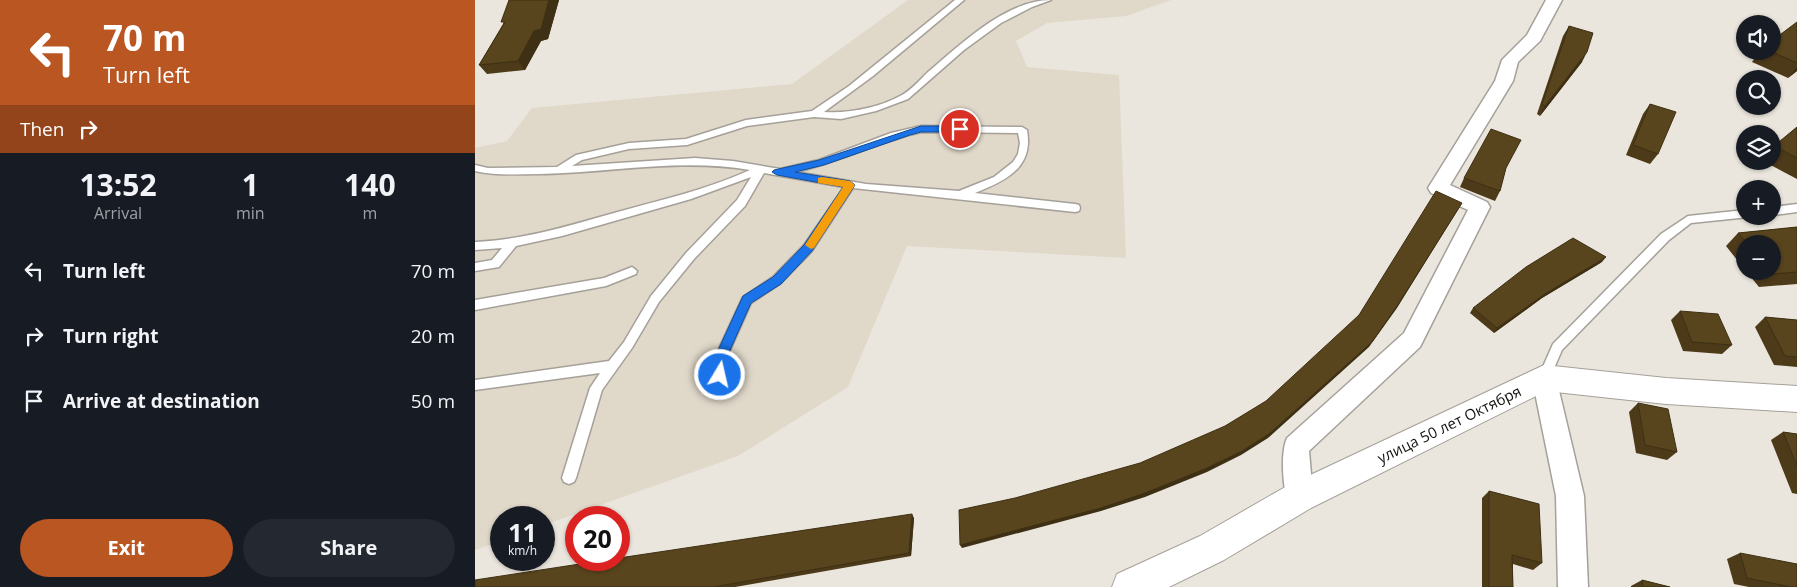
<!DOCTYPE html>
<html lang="en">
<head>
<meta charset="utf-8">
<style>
	body { margin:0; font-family:"Open Sans",sans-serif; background:#242831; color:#f1f3f6; height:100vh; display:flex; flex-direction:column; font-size:19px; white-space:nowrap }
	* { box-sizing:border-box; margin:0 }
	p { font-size:16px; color:#9ea1a6 }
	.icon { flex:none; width:28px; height:28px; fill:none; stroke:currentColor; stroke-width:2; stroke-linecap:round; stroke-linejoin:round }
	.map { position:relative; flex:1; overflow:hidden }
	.drawer { display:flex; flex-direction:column; background:#171b24; width:475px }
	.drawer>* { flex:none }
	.banner { background:#ba5622; color:#fff; overflow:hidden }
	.tools { position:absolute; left:1261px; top:15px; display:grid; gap:10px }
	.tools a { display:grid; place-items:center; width:45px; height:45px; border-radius:50%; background:#171b24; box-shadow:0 1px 4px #0004; font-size:25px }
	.speed { position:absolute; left:15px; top:506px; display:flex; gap:10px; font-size:25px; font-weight:700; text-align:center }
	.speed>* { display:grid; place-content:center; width:65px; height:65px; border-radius:50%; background:#171b24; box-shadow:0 1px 4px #0004; line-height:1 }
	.speed small { font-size:12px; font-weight:400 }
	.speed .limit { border:8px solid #d22; background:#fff; color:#111 }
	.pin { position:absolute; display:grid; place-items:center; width:42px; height:42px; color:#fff; margin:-21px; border:2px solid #fff; border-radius:50%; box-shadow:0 1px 5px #0007 }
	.me { position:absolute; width:55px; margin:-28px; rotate:9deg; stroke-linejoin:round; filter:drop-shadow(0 0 4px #0008) }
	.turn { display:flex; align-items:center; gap:18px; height:105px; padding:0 20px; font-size:22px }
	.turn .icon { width:65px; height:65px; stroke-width:2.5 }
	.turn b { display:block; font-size:35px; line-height:42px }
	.then { display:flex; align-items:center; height:48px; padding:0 20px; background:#0003; gap:10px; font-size:19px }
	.eta { display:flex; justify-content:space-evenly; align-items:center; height:85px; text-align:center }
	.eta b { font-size:30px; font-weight:700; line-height:35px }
	.button { display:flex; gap:10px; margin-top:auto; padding:10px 20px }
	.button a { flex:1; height:58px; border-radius:30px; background:#ba5622; color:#fff; font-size:20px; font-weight:700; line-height:58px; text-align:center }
	.button a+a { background:#242831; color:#f1f3f6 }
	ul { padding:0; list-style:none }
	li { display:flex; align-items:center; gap:15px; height:65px; padding:0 20px }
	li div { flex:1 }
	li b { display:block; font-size:19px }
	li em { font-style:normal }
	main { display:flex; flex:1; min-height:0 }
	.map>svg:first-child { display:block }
</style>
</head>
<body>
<main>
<section class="drawer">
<div class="banner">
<div class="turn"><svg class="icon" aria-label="left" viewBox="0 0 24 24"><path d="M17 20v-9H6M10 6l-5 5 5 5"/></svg><div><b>70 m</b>Turn left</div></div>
<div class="then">Then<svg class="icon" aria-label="right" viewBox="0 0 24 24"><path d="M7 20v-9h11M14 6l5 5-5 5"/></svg></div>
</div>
<div class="eta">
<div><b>13:52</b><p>Arrival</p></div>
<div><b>1</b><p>min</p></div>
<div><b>140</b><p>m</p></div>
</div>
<ul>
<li><svg class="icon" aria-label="left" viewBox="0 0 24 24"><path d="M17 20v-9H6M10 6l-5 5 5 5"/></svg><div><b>Turn left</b></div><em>70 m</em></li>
<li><svg class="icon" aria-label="right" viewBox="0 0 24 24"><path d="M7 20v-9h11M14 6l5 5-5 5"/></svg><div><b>Turn right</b></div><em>20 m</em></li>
<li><svg class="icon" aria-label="arrive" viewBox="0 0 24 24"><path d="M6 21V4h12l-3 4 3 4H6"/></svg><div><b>Arrive at destination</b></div><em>50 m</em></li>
</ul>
<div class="button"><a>Exit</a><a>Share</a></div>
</section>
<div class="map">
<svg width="1322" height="587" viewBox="0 0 1322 587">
	<rect width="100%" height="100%" fill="#eae6dd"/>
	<polygon fill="#e0d8c9" points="433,0 696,0 651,16 572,23 541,41 552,67 644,75 651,258 432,246 373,387 263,456 69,525 69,518 26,518 26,541 0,550 0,148 32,141 57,108 317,84"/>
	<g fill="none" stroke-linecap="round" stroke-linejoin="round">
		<defs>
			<g id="lane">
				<path d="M 480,0 L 489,0 L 398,76 L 349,112 C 373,114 406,107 427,95 C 436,90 445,80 453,72 C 485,45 531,0 576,0 L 557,7 L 526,23 L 489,50 L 433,99 L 401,111 L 366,119 L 339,117 L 272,126 L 212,145 L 154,149 L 107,160 L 97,166 L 220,158 L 258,161 L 305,169 L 344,160 L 416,133 L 446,126 L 547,127 L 552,130 C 559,168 530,181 500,193 L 600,204 L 604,205 L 605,208 L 604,211 L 600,212 L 378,188 L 337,251 L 306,283 L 276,303 L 252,357 L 251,393 L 249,397 L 245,398 L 241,397 L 239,393 L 240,357 L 268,297 L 298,277 L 329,245 L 369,187 L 289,173 L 270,206 L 219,259 L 184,302 L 157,348 L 127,390 L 101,478 L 99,482 L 94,484 L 89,482 L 87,478 L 115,388 L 125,373 L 0,390 L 0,380 L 134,361 L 149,342 L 176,296 L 211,253 L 262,200 L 276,177 L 216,199 L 87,236 L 41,246 L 24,267 L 0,271 L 0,263 L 17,260 L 27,248 L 0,250 L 0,242 C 48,240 93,226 139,213 C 185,200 231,190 275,170 C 205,158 135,173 65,174 C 43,174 21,176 0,171 L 0,165 L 13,168 L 82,167 L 101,155 L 154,143 L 211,139 L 271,120 L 337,111 L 374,86 ZM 446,132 L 543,133 L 545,143 L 543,154 L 538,162 L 519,177 L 484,191 L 391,184 L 321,172 C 364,162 403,142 446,132 Z"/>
				<polygon points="1322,204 1322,212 1298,215 1298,207"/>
				<polygon points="1270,210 1270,216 1274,217 1216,223 1194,240 1087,350 1073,382 1069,383 1065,382 1063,378 1078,344 1186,234 1213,216"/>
				<polygon points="157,267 162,271 161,274 131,286 0,310 0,300 129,278"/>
			</g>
			<g id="street">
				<path d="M 1071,0 L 1087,0 L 1065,41 L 1043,62 L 1038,81 L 975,185 L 1012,202 L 1015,207 L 945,347 L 834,451 L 838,497 L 834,506 L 824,510 L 814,506 C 808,491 805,453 812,438 L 929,333 L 993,210 L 956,193 L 953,188 L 1020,81 L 1027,60 L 1052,35 Z"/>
				<polygon points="1069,367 1078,371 1081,378 1109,496 1113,587 1083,587 1081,496 1057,378 1060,371"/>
			</g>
			<polygon id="secondary" points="1069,365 1191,378 1322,386 1322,412 1191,404 1071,391 836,508 749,560 694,587 637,587 642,574 725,536 812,486"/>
		</defs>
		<use href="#lane" stroke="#a5a099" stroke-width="3"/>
		<use href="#street" stroke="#a5a099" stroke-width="3"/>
		<use href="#secondary" stroke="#a5a099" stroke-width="2"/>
		<use href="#lane" fill="#fff" fill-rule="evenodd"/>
		<use href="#street" fill="#fff" fill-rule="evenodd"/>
		<use href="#secondary" fill="#fff" fill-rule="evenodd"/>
	</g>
	<g fill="#4c3a19">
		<polygon points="34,0 84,0 73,39 66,41 50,70 12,74 4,65 28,24"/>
		<polygon points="1322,22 1322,71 1313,78 1277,62 1285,51 1298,51"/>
		<polygon points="1094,26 1107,62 1065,116 1062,114 1088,36"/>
		<polygon points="1175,104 1183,154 1175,164 1151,155 1168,114"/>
		<polygon points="1322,127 1322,179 1288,161 1298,161 1298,148"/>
		<polygon points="1031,168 1025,191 1020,201 985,187 989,178"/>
		<polygon points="1322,227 1322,284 1284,287 1271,271 1298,271 1298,244 1270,244 1270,270 1251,246 1263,233"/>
		<polygon points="1127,262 1067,298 1019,333 995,313 998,308"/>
		<polygon points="1205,311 1257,345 1247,354 1208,351 1196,320"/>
		<polygon points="1290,317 1322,320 1322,367 1299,365 1280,327"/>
		<polygon points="1163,403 1202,452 1192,460 1161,453 1154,412"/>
		<polygon points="1308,432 1322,434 1322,494 1317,493 1296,440"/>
		<polygon points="1014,491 1067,563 1058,570 1038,564 1038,587 1007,587 1007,498"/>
		<polygon points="439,518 436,556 260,587 0,587"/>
		<polygon points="1265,553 1322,587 1274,587 1259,584 1252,559"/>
		<polygon points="1167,580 1195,587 1156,587 1156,586"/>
	</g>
	<g fill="#3e3014">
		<polygon points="74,0 84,0 73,39 66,41 50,70 43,61 59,31"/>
		<polygon points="1112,52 1107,62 1065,116 1070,106"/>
		<polygon points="1322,67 1322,71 1313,78"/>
		<polygon points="987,203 922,308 894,347 793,438 766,455 732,472 670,497 626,511 487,548 485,545 767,451"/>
		<polygon points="1131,257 1127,262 1067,298 1019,333 1022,328 1070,294"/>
		<polygon points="437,514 439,518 436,556 434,553"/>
	</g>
	<g fill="#58441d" stroke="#3e3014">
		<polygon points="34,0 74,0 66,29 59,31 43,61 4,65 30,22 26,22"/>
		<polygon points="1322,22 1322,63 1295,51 1298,51 1298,40"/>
		<polygon points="1094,26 1118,33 1112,52 1070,106 1067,104"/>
		<polygon points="1175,104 1201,112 1183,154 1158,145"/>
		<polygon points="1322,127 1322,158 1299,146"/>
		<polygon points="1016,129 1046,140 1031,168 1025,191 989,178"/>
		<polygon points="961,191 987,203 924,303 897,342 794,434 767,451 732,468 670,493 626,508 485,545 484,510 540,498 665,463 750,426 791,401 884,315"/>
		<polygon points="1322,227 1322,272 1298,274 1296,271 1298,271 1298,244 1273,244 1263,233"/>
		<polygon points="1098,238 1131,257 1070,294 1022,328 998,308 1051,267"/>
		<polygon points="1205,311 1243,314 1257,345 1217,342"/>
		<polygon points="1290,317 1322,320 1322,357 1310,356"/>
		<polygon points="1163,403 1193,409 1202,452 1170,445"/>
		<polygon points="1308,432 1322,434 1322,466"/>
		<polygon points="1014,491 1064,504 1067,563 1037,555 1038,587 1014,587"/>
		<polygon points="437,514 434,553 238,587 0,587 0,580 131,560 144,560 144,558"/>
		<polygon points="1265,553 1322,564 1322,587 1316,587 1272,578"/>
		<polygon points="1167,580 1195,587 1168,587"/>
	</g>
	<polygon fill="#1a73e8" stroke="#114b97" points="446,126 485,126 490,129 485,132 446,132 435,135 349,165 320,172 375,181 380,185 337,251 306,284 276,303 252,357 250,379 241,379 240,357 268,296 298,277 329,245 368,187 302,175 297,172 299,170 344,160"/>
	<polygon fill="#f59e0b" points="347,177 375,181 380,185 339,248 336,249 330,245 368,187 343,183 343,178"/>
	<g text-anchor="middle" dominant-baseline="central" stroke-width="5" stroke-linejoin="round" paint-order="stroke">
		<g font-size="15" fill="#141310" stroke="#fff">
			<text transform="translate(974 424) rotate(-26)">улица 50 лет Октября</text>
		</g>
	</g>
</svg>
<div class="tools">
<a><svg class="icon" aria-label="sound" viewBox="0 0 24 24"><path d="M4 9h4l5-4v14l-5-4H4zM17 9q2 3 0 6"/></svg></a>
<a><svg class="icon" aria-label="search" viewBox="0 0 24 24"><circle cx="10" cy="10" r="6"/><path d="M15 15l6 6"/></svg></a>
<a><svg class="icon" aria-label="layers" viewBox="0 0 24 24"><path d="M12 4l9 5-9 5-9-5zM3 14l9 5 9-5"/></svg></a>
<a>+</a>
<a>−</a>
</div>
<div class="speed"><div>11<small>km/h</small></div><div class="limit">20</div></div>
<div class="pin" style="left:485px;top:129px;background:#d93025"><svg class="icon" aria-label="arrive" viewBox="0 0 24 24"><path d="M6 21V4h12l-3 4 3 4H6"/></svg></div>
<svg class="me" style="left:245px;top:375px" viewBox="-20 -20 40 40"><circle r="17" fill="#1a73e8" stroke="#fff" stroke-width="3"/><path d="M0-11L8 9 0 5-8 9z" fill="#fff"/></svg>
</div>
</main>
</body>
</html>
